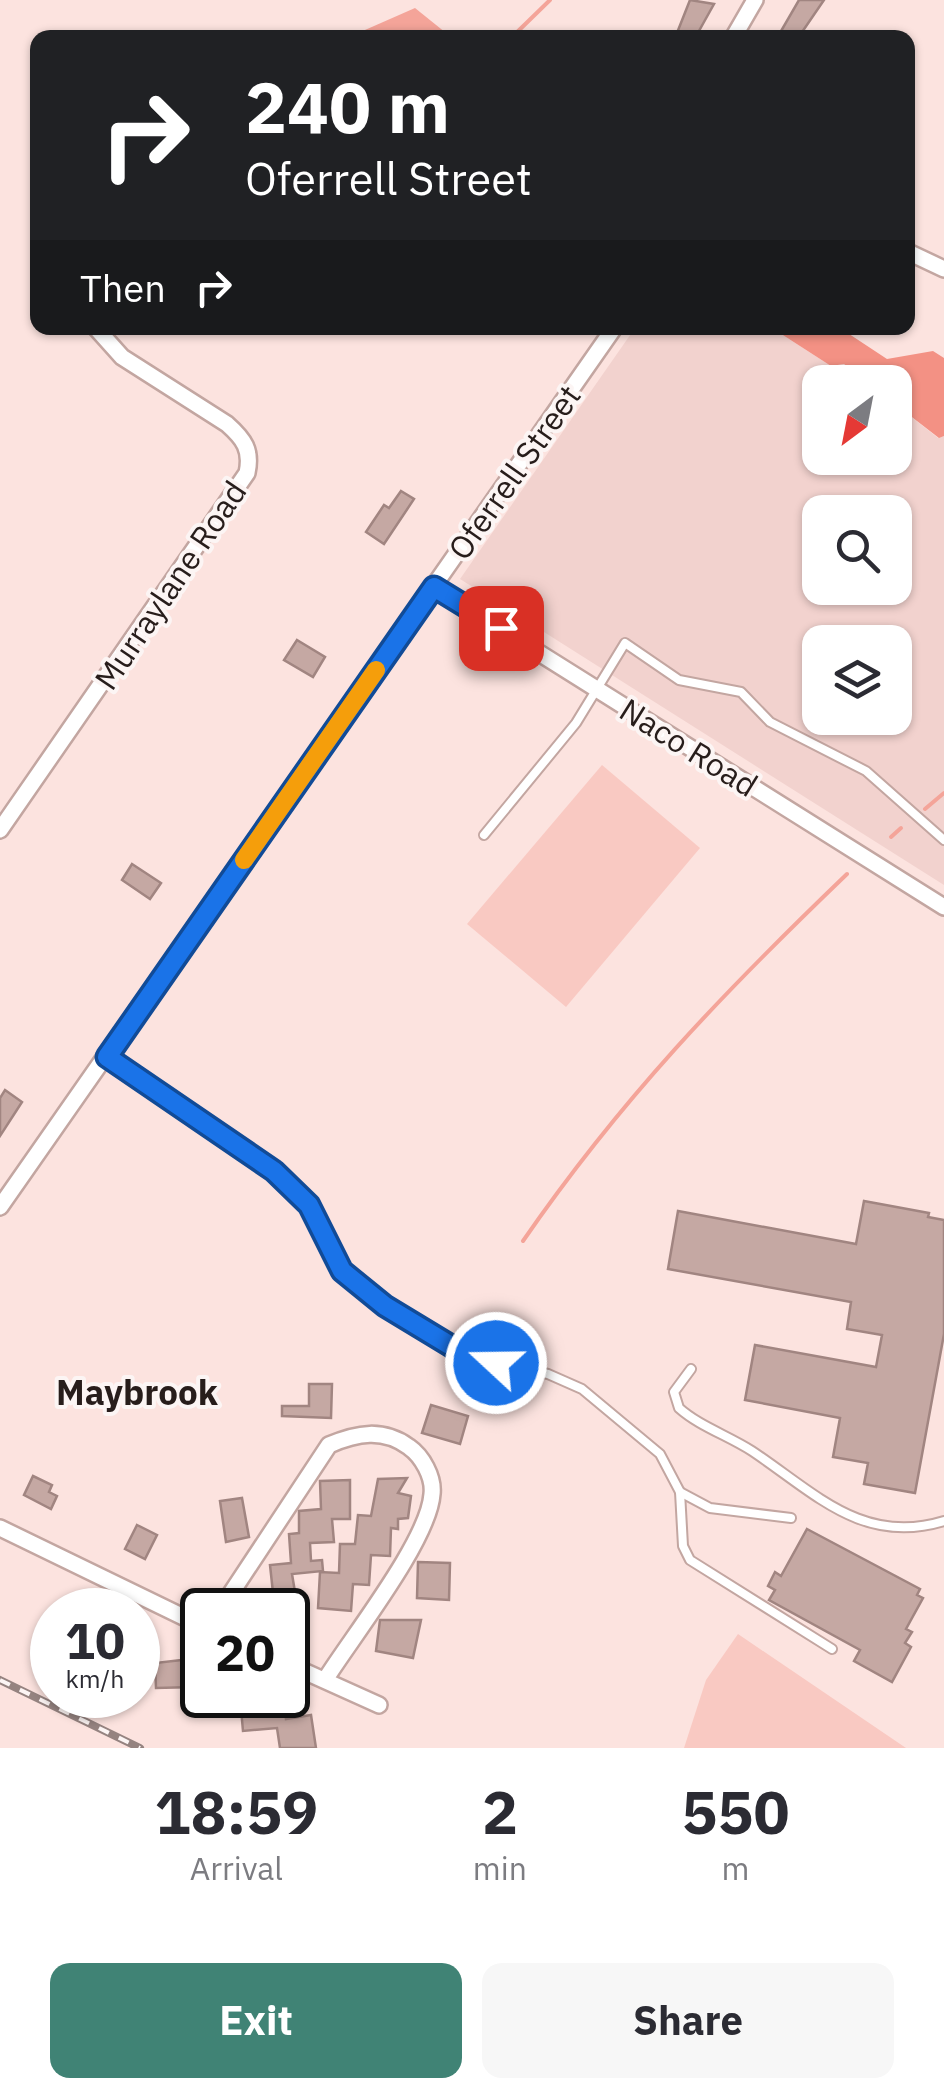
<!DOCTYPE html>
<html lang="en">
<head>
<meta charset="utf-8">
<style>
	body { margin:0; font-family:"IBM Plex Sans",sans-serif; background:#f7f7f7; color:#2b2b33; height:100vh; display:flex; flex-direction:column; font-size:38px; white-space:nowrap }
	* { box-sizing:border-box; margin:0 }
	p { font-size:32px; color:#7c7c81 }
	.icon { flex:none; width:55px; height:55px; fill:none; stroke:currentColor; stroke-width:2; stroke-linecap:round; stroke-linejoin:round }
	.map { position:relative; height:1748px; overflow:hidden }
	.details { display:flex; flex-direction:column; background:#fff; flex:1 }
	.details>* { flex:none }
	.guide { position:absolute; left:30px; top:30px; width:885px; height:305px; border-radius:20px; box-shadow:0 2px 8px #0004; background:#202124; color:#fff; overflow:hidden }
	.needle { width:65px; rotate:212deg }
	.buttons { position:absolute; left:802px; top:365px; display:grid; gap:20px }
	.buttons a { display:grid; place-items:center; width:110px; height:110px; border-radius:20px; background:#fff; box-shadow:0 2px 8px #0004; font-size:50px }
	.speed { position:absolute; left:30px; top:1588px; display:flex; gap:20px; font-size:50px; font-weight:700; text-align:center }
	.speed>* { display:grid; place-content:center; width:130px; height:130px; border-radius:50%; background:#fff; box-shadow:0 2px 8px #0004; line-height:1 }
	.speed small { font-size:25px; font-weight:400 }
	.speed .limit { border:5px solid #111; border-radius:15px; background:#fff; color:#111 }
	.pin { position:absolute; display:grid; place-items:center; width:85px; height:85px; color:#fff; margin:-42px; border-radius:20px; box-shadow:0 5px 15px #0006 }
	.me { position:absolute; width:110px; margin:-55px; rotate:291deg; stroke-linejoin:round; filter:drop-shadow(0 0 8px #0008) }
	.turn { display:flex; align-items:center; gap:35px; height:210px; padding:0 50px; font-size:45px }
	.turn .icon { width:130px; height:130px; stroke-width:2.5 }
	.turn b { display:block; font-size:70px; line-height:85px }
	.then { display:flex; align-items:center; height:95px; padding:0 50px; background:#0003; gap:20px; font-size:38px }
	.eta { display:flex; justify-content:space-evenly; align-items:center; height:170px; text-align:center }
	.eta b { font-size:60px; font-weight:700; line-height:70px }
	.action { display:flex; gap:20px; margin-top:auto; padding:20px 50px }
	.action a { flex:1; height:115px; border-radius:20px; background:#408375; color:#fff; font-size:40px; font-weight:700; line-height:115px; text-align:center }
	.action a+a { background:#f7f7f7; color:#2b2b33 }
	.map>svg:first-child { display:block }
</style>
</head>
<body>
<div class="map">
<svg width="944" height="1748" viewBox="0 0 944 1748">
	<rect width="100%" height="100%" fill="#fce3df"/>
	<path fill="#f2d2ce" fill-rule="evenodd" d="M 635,328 L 772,328 L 831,366 L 844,364 L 868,382 L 820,382 L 820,458 L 895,458 L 895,404 L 938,438 L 944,436 L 944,885 L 460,579 ZM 820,512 L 895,512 L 895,588 L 820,588 ZM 820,642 L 895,642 L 895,718 L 820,718 Z"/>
	<g fill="#f9c9c2">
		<polygon points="602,765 700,848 566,1007 467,924"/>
		<polygon points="738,1634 906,1748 684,1748 706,1680"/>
	</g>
	<polygon fill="#f39184" points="772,328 840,328 887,359 933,351 944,358 944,436 939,438 895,404 895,382 868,382 844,364 831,366"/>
	<polygon fill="#f4a499" points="415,8 451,37 349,37"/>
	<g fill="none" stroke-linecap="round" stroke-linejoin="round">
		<g stroke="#f4a499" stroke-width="4">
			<polyline points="511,38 550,0"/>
			<polyline points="925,809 944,793"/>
			<polyline points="891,837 901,828"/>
			<path d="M 523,1241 C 621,1099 723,993 847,874"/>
		</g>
	</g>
	<g fill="#c5a8a3" stroke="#a18581" stroke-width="2.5">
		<polygon points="690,0 714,4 695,38 675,38"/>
		<polygon points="799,0 824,0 798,38 777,38"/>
		<polygon points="401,491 414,499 384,544 366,532 384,505 389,508"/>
		<polygon points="297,640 325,657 313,677 284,660"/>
		<polygon points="132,864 161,883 150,899 122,880"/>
		<polygon points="5,1090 22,1102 0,1136 0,1098"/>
		<polygon points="864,1201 929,1213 928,1217 944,1220 944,1334 915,1493 864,1484 868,1463 833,1457 840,1418 745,1400 755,1345 876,1367 882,1335 847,1329 851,1302 668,1269 678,1211 856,1244"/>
		<polygon points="309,1384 332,1384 331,1418 282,1416 282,1406 309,1406"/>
		<polygon points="431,1405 468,1416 460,1444 422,1433"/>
		<polygon points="33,1476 52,1485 49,1492 57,1496 51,1509 24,1495"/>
		<polygon points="407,1478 398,1493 411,1496 408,1518 398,1519 398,1529 391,1528 390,1556 371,1555 369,1585 353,1584 351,1611 318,1608 320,1572 339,1573 340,1544 355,1544 358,1515 371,1516 378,1479"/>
		<polygon points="350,1480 350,1519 332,1519 334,1542 310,1543 311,1561 322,1560 323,1571 292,1574 296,1598 274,1602 270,1565 291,1563 289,1534 299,1533 299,1511 321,1509 320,1481"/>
		<polygon points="242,1498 249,1537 226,1542 220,1501"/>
		<polygon points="137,1525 157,1535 145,1559 125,1549"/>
		<polygon points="807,1529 920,1589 917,1595 923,1598 906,1629 912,1632 905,1643 911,1647 892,1682 854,1661 860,1650 769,1600 775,1590 768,1586 775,1572 781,1576"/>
		<polygon points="418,1562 450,1563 449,1600 417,1598"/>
		<polygon points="380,1620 421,1620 413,1658 376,1651"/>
		<polygon points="191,1659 195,1687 156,1688 155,1663"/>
		<polygon points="256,1695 257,1706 284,1702 286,1719 311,1715 316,1748 280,1748 277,1728 243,1731 240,1697"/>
	</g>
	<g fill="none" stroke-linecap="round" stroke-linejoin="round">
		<defs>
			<g id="service">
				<polyline points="484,835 576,723 625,643 679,680 741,692 770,722 866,771 944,840"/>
				<polyline points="107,1057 274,1171 309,1205 342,1271 385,1306 475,1359 548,1374 582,1389 660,1454 680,1492 683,1546 690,1560 832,1649"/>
				<path d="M 691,1369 L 674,1392 L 679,1408 C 699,1426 729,1436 752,1451 C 815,1493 863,1546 944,1521"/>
				<polyline points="680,1492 710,1508 791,1518"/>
			</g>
			<g id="minor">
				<polyline points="733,38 755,0"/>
				<polyline points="908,252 944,269"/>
				<polyline points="434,587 944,907"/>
				<path d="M 0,830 L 247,473 C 252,450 244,439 227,424 L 122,357 L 96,328"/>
				<polyline points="0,1207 614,328"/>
				<polyline points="0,1528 202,1626"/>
				<path d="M 220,1610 L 329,1445 C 357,1433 383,1428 409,1447 C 422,1456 434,1477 432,1494 C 429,1540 352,1637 325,1680"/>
				<polyline points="288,1664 379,1705"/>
			</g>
		</defs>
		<use href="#service" stroke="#c3a6a1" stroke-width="12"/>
		<use href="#minor" stroke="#c3a6a1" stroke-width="20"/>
		<use href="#service" stroke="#fff" stroke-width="8"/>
		<use href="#minor" stroke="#fff" stroke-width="15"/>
		<defs>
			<polyline id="rail" points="0,1680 140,1748"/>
		</defs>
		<use href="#rail" stroke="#958380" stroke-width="8"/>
		<use href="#rail" stroke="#fcf5f4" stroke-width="4" stroke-dasharray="11" stroke-linecap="butt"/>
	</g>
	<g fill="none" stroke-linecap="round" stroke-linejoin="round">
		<defs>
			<polyline id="route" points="496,1363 456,1349 385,1306 342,1271 309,1205 274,1171 107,1057 434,587 501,628"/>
		</defs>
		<use href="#route" stroke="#114b97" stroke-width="25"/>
		<use href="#route" stroke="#1a73e8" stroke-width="18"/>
		<polyline stroke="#f59e0b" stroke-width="18" points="244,860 376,670"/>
	</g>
	<g text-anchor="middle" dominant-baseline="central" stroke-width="8" stroke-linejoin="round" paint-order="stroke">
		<g font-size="32" fill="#271d1b" stroke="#fcf5f4">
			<text transform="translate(514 472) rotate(-55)">Oferrell Street</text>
			<text transform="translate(170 585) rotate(-56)">Murraylane Road</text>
			<text transform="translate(689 747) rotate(32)">Naco Road</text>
		</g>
		<g font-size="35" font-weight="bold" fill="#271d1b" stroke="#fcf5f4">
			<text x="137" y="1392">Maybrook</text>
		</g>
	</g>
</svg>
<div class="buttons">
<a><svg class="needle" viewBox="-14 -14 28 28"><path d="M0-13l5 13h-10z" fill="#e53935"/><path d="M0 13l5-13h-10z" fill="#7c7c81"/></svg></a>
<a><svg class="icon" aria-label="search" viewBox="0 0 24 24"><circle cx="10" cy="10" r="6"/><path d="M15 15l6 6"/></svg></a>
<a><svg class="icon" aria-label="layers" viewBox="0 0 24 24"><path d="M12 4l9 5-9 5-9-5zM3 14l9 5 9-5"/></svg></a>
</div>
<div class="speed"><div>10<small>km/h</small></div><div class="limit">20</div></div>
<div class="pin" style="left:501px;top:628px;background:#d93025"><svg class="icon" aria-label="arrive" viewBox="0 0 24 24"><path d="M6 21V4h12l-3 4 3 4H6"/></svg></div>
<svg class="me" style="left:496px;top:1363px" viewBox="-20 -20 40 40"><circle r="17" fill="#1a73e8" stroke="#fff" stroke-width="3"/><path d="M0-11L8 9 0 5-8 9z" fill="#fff"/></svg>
<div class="guide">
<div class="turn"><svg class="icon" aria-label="right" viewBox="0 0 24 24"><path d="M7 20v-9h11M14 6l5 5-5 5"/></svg><div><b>240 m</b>Oferrell Street</div></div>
<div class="then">Then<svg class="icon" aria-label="right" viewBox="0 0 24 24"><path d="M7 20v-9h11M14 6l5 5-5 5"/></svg></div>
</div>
</div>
<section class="details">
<div class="eta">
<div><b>18:59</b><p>Arrival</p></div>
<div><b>2</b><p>min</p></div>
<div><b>550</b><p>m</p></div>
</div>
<div class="action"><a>Exit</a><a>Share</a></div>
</section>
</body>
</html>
